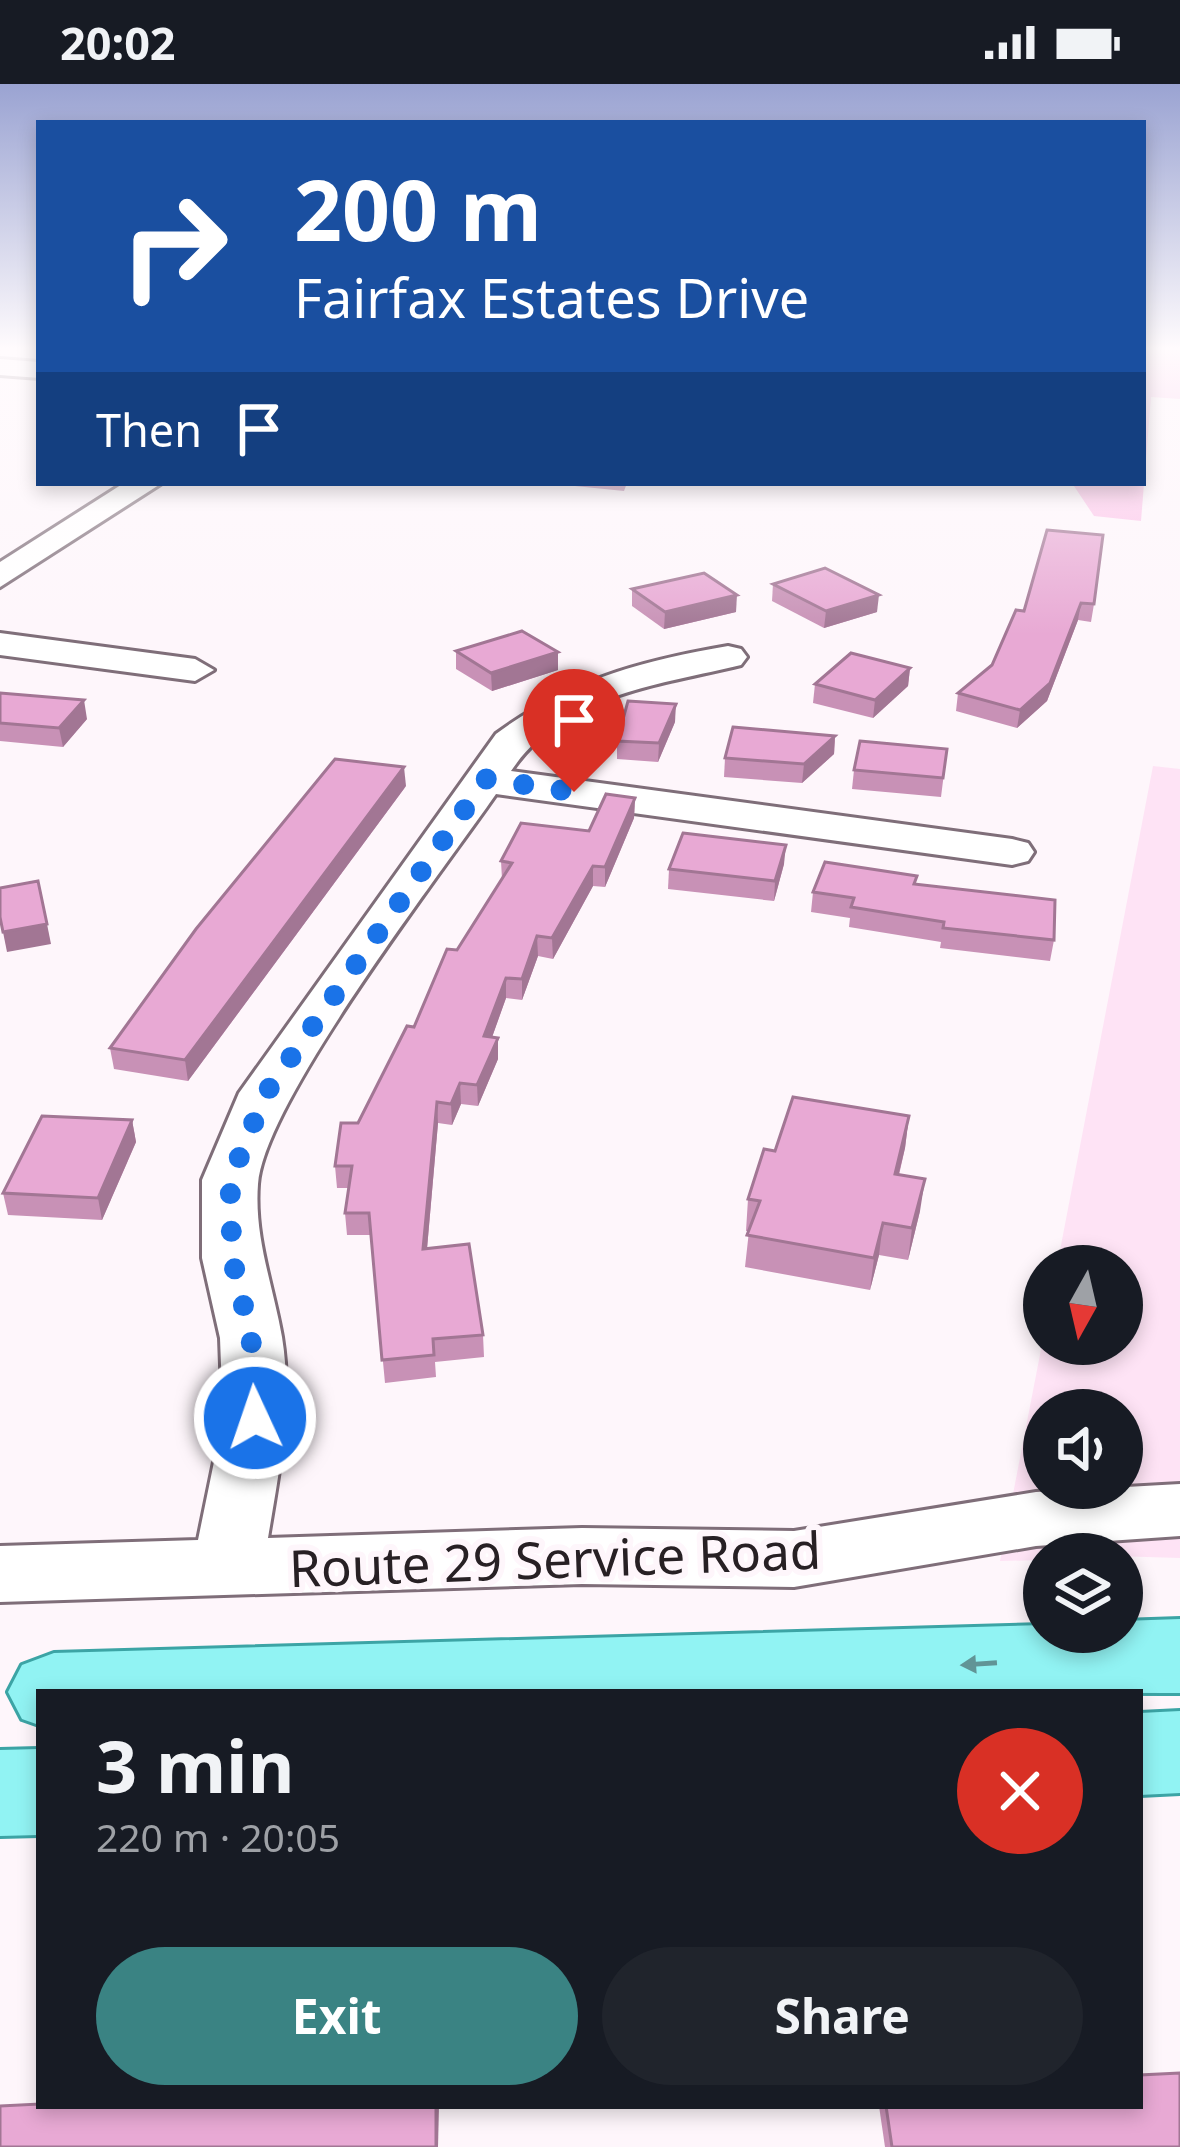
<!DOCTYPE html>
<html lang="en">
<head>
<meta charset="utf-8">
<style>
	body { margin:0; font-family:"Noto Sans",sans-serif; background:#20242c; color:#f1f3f6; height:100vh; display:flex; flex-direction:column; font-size:45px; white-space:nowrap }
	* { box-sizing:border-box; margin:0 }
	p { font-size:39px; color:#9ea1a6 }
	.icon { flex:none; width:66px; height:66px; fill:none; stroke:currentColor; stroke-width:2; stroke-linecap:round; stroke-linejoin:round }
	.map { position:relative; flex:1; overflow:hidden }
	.drawer { position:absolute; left:36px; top:1605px; width:1107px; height:420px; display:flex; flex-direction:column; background:#171b24; border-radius:0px; box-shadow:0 6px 18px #0003 }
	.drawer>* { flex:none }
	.top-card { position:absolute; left:36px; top:36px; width:1110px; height:366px; border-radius:0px; box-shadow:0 6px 18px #0003; background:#1a4fa0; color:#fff; overflow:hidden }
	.needle { width:78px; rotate:188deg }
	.controls { position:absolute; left:1023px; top:1161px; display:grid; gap:24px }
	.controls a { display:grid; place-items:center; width:120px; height:120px; border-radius:50%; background:#171b24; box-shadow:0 6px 18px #0003; font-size:60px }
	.pin { position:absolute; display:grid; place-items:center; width:102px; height:102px; color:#fff; margin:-123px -51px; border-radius:50% 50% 50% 0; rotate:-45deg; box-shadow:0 0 12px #0007 }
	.pin .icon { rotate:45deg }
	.me { position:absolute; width:132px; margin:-66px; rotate:357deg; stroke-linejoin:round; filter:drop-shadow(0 0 9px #0008) }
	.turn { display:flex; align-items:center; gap:42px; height:252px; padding:0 60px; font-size:54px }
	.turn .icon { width:156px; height:156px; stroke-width:2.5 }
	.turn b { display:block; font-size:84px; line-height:102px }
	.then { display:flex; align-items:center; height:114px; padding:0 60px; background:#0003; gap:24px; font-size:45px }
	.round { display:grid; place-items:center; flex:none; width:126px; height:126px; border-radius:63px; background:#20242c }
	.head { display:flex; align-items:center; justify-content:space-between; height:204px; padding:0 60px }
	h1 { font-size:72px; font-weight:700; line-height:90px }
	.cta { display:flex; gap:24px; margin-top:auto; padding:24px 60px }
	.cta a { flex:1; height:138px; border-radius:72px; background:#3a8383; color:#fff; font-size:48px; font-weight:700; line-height:138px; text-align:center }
	.cta a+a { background:#20242c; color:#f1f3f6 }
	.status { display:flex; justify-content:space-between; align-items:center; height:84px; padding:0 60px; background:#171b24; direction:ltr }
	.status svg { height:33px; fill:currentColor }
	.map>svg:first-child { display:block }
</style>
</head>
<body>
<div class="status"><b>20:02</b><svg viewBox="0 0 49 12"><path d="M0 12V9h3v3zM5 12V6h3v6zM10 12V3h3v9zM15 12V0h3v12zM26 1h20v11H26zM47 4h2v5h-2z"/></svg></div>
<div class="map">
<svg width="1180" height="2063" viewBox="0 0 1180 2063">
	<rect width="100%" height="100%" fill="#fef6fb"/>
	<path fill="#fee3f5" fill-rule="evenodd" d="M 1153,682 L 1180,685 L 1180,1474 L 1044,1470 L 1044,1476 L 1000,1477 L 1044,1250 L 1044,1260 L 1122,1260 L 1122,1182 L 1057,1182 ZM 1044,1326 L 1122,1326 L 1122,1404 L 1044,1404 Z"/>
	<polygon fill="#fbc3e8" points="1147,262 1180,262 1180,315 1151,313 1141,437 1094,432 1072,399 1143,399"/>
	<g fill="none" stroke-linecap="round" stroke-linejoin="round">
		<defs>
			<g id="minor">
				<polygon points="0,275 39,278 39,294 0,291"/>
				<polygon points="124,399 162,399 0,503 0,478"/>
				<polygon points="0,549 195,575 214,586 195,597 0,571"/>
				<path d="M 728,562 L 741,565 L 747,573 L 741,581 C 659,601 563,610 511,687 L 1012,755 L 1028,759 L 1034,768 L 1028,777 L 1012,781 L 496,710 C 442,788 264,1018 258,1100 C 254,1154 273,1201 282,1253 C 293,1321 279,1387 268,1454 L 582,1444 L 794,1447 L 1036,1408 L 1180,1400 L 1180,1452 L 1036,1462 L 794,1503 L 582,1500 L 0,1518 L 0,1462 L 198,1456 L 223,1334 L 220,1254 L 202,1174 L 202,1096 L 239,1009 L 496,650 C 567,597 641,577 728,562 Z"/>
			</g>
			<g id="major">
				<polygon points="1180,1535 1180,1609 39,1608 39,1641 22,1635 8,1608 22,1581 54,1569 1044,1541 1044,1548 1122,1548 1122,1537"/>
				<polygon points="1180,1627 1180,1709 1140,1711 1140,1629"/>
				<polygon points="39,1665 39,1751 0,1752 0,1666"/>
			</g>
		</defs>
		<use href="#minor" stroke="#7f6e79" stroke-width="6"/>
		<use href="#major" stroke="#3ca4a5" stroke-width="6"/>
		<use href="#minor" fill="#fff" fill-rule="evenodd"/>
		<use href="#major" fill="#91f3f3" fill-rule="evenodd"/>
	</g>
	<g fill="#c891b6">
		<polygon points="565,399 627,399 624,407 565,401"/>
		<polygon points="1047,446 1094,520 1091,538 1078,536 1047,617 1017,644 956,627 958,609 992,581 1024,527"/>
		<polygon points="773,500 877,528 824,544 772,517"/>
		<polygon points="632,505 736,528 664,545 632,522"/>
		<polygon points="456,567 558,568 558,586 492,607 456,585"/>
		<polygon points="910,584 908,602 873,634 813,619 815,600"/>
		<polygon points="0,609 87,635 63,663 0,657"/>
		<polygon points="675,638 658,678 617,675 617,657"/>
		<polygon points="835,652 834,670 802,699 724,693 725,674"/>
		<polygon points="947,665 941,713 852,705 854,686"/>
		<polygon points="406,702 188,997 114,985 110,964"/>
		<polygon points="635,714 634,734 605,803 593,802 553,875 538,872 522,916 506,914 492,953 498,975 478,1022 461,1020 452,1041 438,1039 427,1165 483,1251 484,1273 435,1278 436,1293 385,1299 371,1151 347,1151 345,1129 348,1104 337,1104 335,1082 457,866 502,795 501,777 589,747"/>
		<polygon points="784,780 774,817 668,805 669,785"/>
		<polygon points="916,800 1054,856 1050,877 940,864 941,858 849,843 850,834 811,828 813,808"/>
		<polygon points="909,1032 905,1064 899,1091 920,1127 908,1176 879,1171 870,1206 745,1183 749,1147 746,1147 748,1115 775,1067"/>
		<polygon points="132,1036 136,1058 102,1136 8,1131 3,1109"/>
		<polygon points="879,2022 1140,2022 1180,2063 885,2063"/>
	</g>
	<g fill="#a27694">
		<polygon points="737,511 736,528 664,545 665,528"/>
		<polygon points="879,511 877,528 824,544 826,527"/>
		<polygon points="1081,519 1078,536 1047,617 1017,644 1020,626"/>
		<polygon points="558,568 558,586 492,607 491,589"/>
		<polygon points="910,584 908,602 873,634 875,616"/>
		<polygon points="84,616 87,635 63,663 59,644"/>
		<polygon points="676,620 675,638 658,678 659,659"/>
		<polygon points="835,652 834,670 802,699 804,680"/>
		<polygon points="404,683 406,702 188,997 185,976"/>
		<polygon points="635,714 634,734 605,803 605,783"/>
		<polygon points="786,761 784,780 774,817 775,797"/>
		<polygon points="593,782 593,802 553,875 552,854"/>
		<polygon points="47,840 51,860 7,868 3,848"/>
		<polygon points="537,852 538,872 522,916 522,895"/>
		<polygon points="506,894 506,914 485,973 484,952"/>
		<polygon points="498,954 498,975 478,1022 477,1001"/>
		<polygon points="460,999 461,1020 452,1041 451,1020"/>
		<polygon points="437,1018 438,1039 425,1187 423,1165"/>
		<polygon points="909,1032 905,1064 891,1122 895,1090"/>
		<polygon points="132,1036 136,1058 102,1136 98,1114"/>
		<polygon points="925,1095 920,1127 908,1176 912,1144"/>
		<polygon points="883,1139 879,1171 870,1206 874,1174"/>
		<polygon points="436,2022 439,2022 438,2063 436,2063"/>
	</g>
	<g fill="#e8a9d4" stroke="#a27694" stroke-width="3">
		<polygon points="1047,446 1103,451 1094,520 1081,519 1050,599 1020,626 958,609 992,581 1016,526 1024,527"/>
		<polygon points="825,484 879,511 826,527 773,500"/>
		<polygon points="704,489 737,511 665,528 632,505"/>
		<polygon points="522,547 558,568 491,589 456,567"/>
		<polygon points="851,569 910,584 875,616 815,600"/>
		<polygon points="0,609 84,616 59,644 0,639"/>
		<polygon points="628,617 676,620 659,659 617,657"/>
		<polygon points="733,643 835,652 804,680 725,674"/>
		<polygon points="860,657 947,665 943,694 854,686"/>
		<polygon points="335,675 404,683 185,976 110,964 196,845"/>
		<polygon points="606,710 635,714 605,783 593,782 552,854 537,852 522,895 506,894 484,952 498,954 477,1001 460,999 451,1020 437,1018 423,1165 469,1160 483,1251 433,1255 434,1271 382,1276 369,1129 345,1129 352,1082 335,1082 341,1039 358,1039 407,942 414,943 447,865 457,866 512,779 501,777 521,739 589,747"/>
		<polygon points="683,749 786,761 775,797 669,785"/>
		<polygon points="825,778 917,792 914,800 1055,816 1054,856 943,844 944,838 851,823 854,814 813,808"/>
		<polygon points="38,797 47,840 3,848 0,833 0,804"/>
		<polygon points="793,1013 909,1032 895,1090 925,1095 912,1144 883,1139 874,1174 747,1151 760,1117 748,1115 764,1065 775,1067"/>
		<polygon points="42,1032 132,1036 98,1114 3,1109"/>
		<polygon points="1180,1989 1180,2063 892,2063 886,2022 1140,2022 1140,1991"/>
		<polygon points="39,2020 39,2022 436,2022 436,2063 0,2063 0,2022"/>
	</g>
	<defs><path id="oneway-solid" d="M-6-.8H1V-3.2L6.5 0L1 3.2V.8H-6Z" transform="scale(3)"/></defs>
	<use fill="#619496" href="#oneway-solid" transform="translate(979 1580) rotate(176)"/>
	<linearGradient id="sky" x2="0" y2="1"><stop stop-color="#9aa3d2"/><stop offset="0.48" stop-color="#fffbfd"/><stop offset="1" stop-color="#fffbfd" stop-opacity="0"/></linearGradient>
	<rect width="1180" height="551" fill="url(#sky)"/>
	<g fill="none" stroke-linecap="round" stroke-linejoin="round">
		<polyline stroke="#1a73e8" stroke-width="21" stroke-dasharray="0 37.8" points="255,1334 251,1253 232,1174 230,1096 266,1009 486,695 574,708"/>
	</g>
	<g text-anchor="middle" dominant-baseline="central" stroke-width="12" stroke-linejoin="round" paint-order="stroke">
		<g font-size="51" fill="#272024" stroke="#fef6fb">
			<text transform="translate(555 1474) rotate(-2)">Route 29 Service Road</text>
		</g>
	</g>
</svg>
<div class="controls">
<a><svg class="needle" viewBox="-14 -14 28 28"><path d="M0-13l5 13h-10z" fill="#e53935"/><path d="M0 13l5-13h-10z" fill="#9ea1a6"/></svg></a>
<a><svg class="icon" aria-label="sound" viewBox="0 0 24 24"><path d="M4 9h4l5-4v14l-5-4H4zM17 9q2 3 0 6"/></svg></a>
<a><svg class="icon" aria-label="layers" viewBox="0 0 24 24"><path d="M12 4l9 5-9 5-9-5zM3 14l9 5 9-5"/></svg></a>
</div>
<div class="pin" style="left:574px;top:708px;background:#d93025"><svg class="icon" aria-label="arrive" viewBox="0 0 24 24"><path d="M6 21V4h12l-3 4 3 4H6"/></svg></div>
<svg class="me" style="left:255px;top:1334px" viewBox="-20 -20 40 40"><circle r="17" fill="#1a73e8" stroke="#fff" stroke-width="3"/><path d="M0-11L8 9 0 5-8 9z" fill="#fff"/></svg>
<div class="top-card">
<div class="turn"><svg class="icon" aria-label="right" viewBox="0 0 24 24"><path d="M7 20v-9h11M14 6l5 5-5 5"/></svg><div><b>200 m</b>Fairfax Estates Drive</div></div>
<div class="then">Then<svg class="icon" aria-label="arrive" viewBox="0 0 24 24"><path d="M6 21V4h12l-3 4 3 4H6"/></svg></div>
</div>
<section class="drawer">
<div class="head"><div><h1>3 min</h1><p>220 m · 20:05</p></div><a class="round" style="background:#d93025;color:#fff"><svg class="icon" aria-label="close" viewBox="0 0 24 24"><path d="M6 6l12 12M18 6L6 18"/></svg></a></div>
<div class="cta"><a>Exit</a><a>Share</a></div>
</section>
</div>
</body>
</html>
